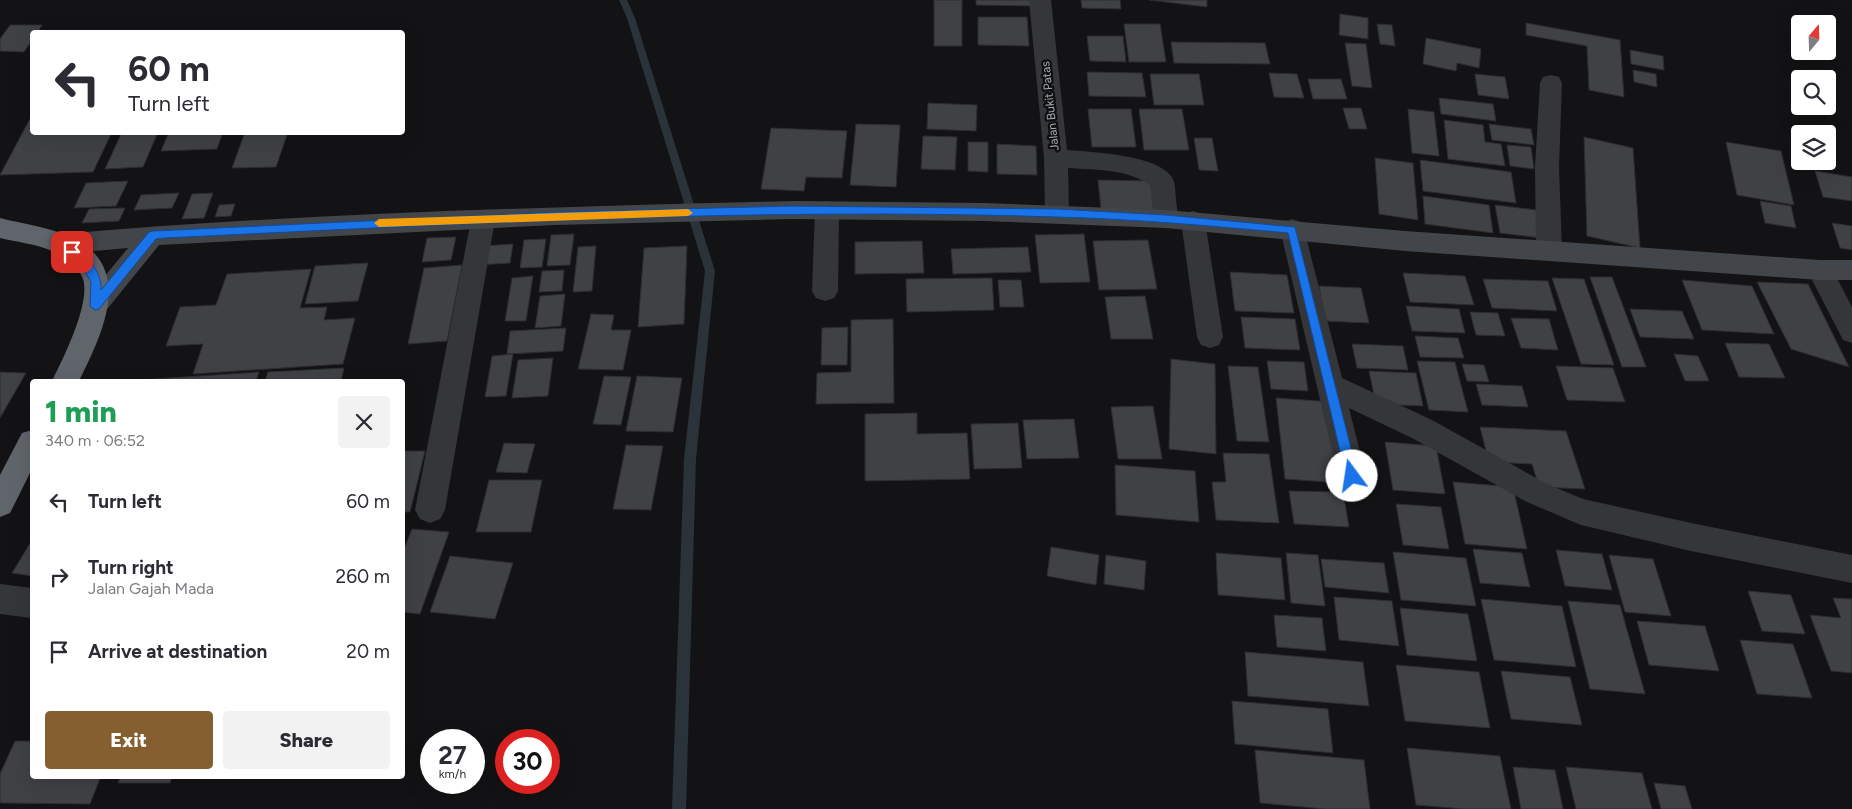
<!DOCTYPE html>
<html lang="en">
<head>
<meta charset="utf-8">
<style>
	body { margin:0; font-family:Figtree,sans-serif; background:#f2f2f3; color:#2b2b33; height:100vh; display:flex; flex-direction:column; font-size:19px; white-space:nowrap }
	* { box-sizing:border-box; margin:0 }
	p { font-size:16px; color:#7c7c81 }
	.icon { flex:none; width:28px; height:28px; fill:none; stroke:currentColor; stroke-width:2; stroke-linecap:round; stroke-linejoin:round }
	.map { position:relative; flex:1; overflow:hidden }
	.sheet { position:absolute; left:30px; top:379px; width:375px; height:400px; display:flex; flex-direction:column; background:#fff; border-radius:5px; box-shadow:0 5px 20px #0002 }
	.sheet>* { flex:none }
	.hud { position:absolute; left:30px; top:30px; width:375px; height:105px; border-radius:5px; box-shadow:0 5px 20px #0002; background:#fff; color:#2b2b33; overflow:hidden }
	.needle { width:32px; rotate:19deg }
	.tools { position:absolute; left:1791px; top:15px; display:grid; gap:10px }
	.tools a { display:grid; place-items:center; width:45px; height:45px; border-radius:5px; background:#fff; box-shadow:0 5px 20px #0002; font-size:25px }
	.speed { position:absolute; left:420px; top:729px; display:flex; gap:10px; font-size:25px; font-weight:700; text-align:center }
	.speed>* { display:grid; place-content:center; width:65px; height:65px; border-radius:50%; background:#fff; box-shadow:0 5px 20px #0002; line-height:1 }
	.speed small { font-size:12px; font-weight:400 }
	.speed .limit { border:8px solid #d22; background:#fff; color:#111 }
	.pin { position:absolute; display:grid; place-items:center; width:42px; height:42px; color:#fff; margin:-21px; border-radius:10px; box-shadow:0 2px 8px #0006 }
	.me { position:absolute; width:55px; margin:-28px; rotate:346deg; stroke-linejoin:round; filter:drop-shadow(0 0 4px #0008) }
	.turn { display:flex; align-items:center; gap:18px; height:105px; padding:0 15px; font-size:22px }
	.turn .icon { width:65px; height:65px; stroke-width:2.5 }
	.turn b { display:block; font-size:35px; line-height:42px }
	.round { display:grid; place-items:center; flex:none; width:52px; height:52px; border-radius:5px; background:#f2f2f3 }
	.head { display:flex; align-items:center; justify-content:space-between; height:85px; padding:0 15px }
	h1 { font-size:30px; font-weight:800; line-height:38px; color:#1e9e55 }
	.action { display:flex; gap:10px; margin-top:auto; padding:10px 15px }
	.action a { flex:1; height:58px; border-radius:5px; background:#855f30; color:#fff; font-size:20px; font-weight:800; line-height:58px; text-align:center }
	.action a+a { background:#f2f2f3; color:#2b2b33 }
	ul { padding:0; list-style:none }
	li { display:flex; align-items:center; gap:15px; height:75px; padding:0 15px }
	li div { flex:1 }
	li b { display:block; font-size:19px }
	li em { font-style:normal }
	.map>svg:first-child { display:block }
</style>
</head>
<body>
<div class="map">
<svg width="1852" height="809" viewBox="0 0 1852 809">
	<rect width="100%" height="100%" fill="#131315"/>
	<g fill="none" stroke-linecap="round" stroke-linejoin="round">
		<polygon fill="#293339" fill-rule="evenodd" points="619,0 627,0 635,18 715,271 696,459 686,809 672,809 684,459 705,271 627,18"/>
	</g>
	<g fill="#3f4145" stroke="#2d2d31">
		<rect x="934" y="0" width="28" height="46"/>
		<polygon points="976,0 1032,0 1033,6 976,5"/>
		<polygon points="1081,0 1120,0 1121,9 1082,8"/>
		<polygon points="1149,0 1207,0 1207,7"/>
		<polygon points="1340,14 1368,18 1368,39 1339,35"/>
		<polygon points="978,17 1027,17 1029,46 978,45"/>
		<polygon points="1526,23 1620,40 1624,97 1589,90 1587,46 1526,35"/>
		<polygon points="1124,24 1160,24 1166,62 1129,62"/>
		<polygon points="1377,24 1392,25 1395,46 1380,44"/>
		<polygon points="10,25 42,25 38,32 32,32 32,40 24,52 0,51 0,39"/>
		<polygon points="1087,36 1123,36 1126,62 1090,61"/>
		<polygon points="1426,38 1481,49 1479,68 1457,63 1456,71 1423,64"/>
		<polygon points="1171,42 1265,43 1270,64 1174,63"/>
		<polygon points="1345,43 1366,44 1372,88 1352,86"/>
		<polygon points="1630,50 1663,56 1664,70 1631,64"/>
		<polygon points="1633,70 1656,74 1657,87 1634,82"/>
		<polygon points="1087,72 1142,73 1146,97 1089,96"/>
		<polygon points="1269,73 1297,74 1304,98 1274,97"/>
		<polygon points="1150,74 1199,74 1204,105 1154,105"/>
		<polygon points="1475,74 1505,77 1509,99 1478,95"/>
		<polygon points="1308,79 1341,79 1347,99 1313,99"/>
		<polygon points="1439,98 1493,104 1496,121 1441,114"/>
		<polygon points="928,103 977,105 976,131 927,129"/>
		<polygon points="1343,108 1361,108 1367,129 1349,129"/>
		<polygon points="1088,109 1131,109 1136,147 1092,147"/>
		<polygon points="1139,109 1182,109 1189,150 1144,150"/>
		<polygon points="1408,109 1434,112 1439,156 1412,153"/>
		<polygon points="32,115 32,132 112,132 93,172 0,175"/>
		<polygon points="1444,120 1483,125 1485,142 1501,144 1505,166 1448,159"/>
		<polygon points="856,124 900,125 896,187 850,185"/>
		<polygon points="1489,124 1531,129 1534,145 1492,140"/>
		<polygon points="771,128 847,131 842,178 806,177 804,191 761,189"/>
		<polygon points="122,132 158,132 143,167 105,169"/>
		<polygon points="169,132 223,132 217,149 161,151"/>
		<polygon points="245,132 288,132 276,167 232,168"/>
		<polygon points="923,136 957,137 955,170 921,169"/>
		<polygon points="1584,137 1633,148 1640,248 1587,236"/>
		<polygon points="1194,138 1212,138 1218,171 1199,170"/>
		<polygon points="968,142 988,142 988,172 968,171"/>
		<polygon points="1726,142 1781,151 1794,205 1737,195"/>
		<polygon points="997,144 1036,146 1037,175 997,174"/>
		<polygon points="1507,145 1531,147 1534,169 1510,166"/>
		<polygon points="1375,158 1413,163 1418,220 1379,214"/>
		<polygon points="1420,160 1511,172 1516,203 1423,191"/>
		<polygon points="1815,171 1852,177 1852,201 1823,197"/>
		<polygon points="1098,180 1153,181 1156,210 1101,209"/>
		<polygon points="128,181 116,206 74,208 86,183"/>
		<polygon points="179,193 172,208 134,210 141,195"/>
		<polygon points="213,193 204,218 182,219 192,194"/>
		<polygon points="1423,196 1489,205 1493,233 1425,224"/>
		<polygon points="1760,201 1791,206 1796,228 1765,223"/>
		<polygon points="235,204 231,216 215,217 219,205"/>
		<polygon points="1495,205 1536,210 1541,238 1500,233"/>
		<polygon points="125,208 119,221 82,223 89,209"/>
		<polygon points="1832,223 1852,226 1852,250 1840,248"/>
		<polygon points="574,234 570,265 547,266 551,235"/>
		<polygon points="1084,234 1090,282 1040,283 1035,235"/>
		<polygon points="456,237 451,260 422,262 427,238"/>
		<polygon points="546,239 542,267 520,268 524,240"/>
		<polygon points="1148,240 1157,289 1099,290 1093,241"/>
		<polygon points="922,241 924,273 855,274 855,242"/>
		<polygon points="513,244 510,263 479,265 482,246"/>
		<polygon points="596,246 592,291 573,292 578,247"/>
		<polygon points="687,246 684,324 638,327 644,248"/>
		<polygon points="1028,247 1031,272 953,274 951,249"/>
		<polygon points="368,263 358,301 305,304 315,266"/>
		<polygon points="462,265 447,341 408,344 424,268"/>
		<polygon points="311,269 300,308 327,307 324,320 355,318 343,364 193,374 203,344 166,346 180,307 216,305 227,274"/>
		<polygon points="564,270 562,291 539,292 542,271"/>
		<polygon points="1230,272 1287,275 1294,313 1235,311"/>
		<polygon points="1403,273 1465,276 1474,305 1410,302"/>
		<polygon points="533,276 526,321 505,321 512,278"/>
		<polygon points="1590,277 1612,277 1646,367 1622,367"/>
		<polygon points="992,278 994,310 907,312 906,279"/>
		<polygon points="1552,278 1584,279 1614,365 1581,364"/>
		<polygon points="1483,279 1548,281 1557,311 1492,308"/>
		<polygon points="998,280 1021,280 1024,307 1000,307"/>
		<polygon points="1682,280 1752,286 1774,334 1702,330"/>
		<polygon points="1757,282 1808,284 1849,367 1791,349"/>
		<polygon points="1319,286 1361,288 1369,323 1325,321"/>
		<polygon points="565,294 561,326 535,328 540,296"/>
		<polygon points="1145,296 1153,339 1111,339 1105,297"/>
		<polygon points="1406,306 1459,309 1465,333 1412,331"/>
		<polygon points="1630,309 1682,311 1694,339 1640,337"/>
		<polygon points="1470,312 1498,313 1505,336 1476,335"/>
		<polygon points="591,314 614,315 611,330 631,330 623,370 578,369"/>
		<polygon points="1241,317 1295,319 1300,350 1245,348"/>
		<polygon points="1511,318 1549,319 1558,350 1521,348"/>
		<polygon points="893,319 894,403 816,404 817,373 851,372 851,320"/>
		<polygon points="848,327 847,365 821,365 822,328"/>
		<polygon points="566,328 563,351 507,354 510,331"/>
		<polygon points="1415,336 1458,338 1464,358 1420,357"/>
		<polygon points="1725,343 1769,344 1785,378 1739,377"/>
		<polygon points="1352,344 1403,346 1408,370 1357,368"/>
		<polygon points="513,354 506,396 485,397 492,356"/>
		<polygon points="1674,354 1698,356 1709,381 1685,381"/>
		<polygon points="553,358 548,396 512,398 518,360"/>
		<polygon points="1171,359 1215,364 1216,454 1169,449"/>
		<polygon points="1267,361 1304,362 1308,391 1271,389"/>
		<polygon points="1417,361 1455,362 1468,412 1429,410"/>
		<polygon points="1462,364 1484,365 1489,382 1467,381"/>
		<polygon points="1228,366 1258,367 1269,442 1237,441"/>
		<polygon points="1556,366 1613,368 1625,402 1567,400"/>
		<polygon points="344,368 341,381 265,381 268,372"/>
		<polygon points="1369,371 1416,373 1423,406 1376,404"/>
		<polygon points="0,372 26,373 0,418"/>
		<polygon points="259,372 256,381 140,381 140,380"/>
		<polygon points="604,376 631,377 621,425 593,424"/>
		<polygon points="637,376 682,378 673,432 626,431"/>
		<polygon points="1476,384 1522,386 1528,407 1482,405"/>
		<polygon points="1276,398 1332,402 1343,483 1285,479"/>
		<polygon points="1153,406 1162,459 1118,459 1111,407"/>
		<polygon points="917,413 917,434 967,433 970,479 865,481 865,414"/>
		<polygon points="1074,419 1079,458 1027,459 1023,420"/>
		<polygon points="1018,423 1022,468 974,469 971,424"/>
		<polygon points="1480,427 1566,431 1585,489 1539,487 1532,464 1489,462"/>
		<polygon points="1385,442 1436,446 1445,494 1393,490"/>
		<polygon points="504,443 535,444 527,473 496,472"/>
		<polygon points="626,445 663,446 651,510 613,509"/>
		<polygon points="402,451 425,451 410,512 402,512"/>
		<polygon points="1223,453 1269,454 1279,523 1216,520 1212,482 1226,482"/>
		<polygon points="1115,465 1195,471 1199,522 1116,515"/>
		<polygon points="489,480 542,480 531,532 476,532"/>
		<polygon points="1453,482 1513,487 1527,549 1465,544"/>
		<polygon points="1289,491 1343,492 1349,527 1294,524"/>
		<polygon points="1396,504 1441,507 1449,549 1403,545"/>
		<polygon points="412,529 449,532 420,614 402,612 402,554"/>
		<polygon points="32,540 32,576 12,573"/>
		<polygon points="1051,547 1099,555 1096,585 1047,576"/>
		<polygon points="1473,549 1522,553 1530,587 1480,583"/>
		<polygon points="1556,550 1602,554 1612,590 1565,586"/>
		<polygon points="1393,552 1466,558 1476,606 1401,600"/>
		<polygon points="1216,553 1281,558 1285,600 1218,595"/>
		<polygon points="1286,553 1318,555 1325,606 1291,603"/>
		<polygon points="1106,555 1146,561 1144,590 1104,584"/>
		<polygon points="1609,555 1653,559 1671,616 1625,612"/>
		<polygon points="450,556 513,563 495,619 430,612"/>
		<polygon points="1321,559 1384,563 1389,593 1325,587"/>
		<polygon points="1748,591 1791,595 1805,634 1762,631"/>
		<polygon points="1334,597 1392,601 1399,646 1339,640"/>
		<polygon points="1833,598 1852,599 1852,673 1831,671 1810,615 1841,618"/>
		<polygon points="1481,599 1562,606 1576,667 1494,660"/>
		<polygon points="1568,601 1620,605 1645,694 1590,689"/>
		<polygon points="1400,608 1468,614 1477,661 1407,655"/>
		<polygon points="1274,615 1322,618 1326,651 1277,647"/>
		<polygon points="1637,621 1705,626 1719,671 1649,665"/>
		<polygon points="1740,640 1793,644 1812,698 1757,694"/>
		<polygon points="1245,652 1363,662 1369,706 1248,696"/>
		<polygon points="1396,665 1479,672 1490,728 1405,721"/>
		<polygon points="1501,671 1570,677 1582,725 1511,719"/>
		<polygon points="1232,701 1328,709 1333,753 1235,744"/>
		<polygon points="15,741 32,741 32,776 101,776 90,804 0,803 0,774"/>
		<polygon points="1407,748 1500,756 1511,809 1464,809 1416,805"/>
		<polygon points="1255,750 1364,760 1370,809 1325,809 1260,803"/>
		<polygon points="1513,767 1555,770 1563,809 1521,809"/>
		<polygon points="1566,767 1642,773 1652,809 1576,809"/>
		<polygon points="121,776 172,776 170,783 118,783"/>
		<polygon points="1654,783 1685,786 1692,809 1661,809"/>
	</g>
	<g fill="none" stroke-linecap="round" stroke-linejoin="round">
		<g fill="#34363a" fill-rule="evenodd">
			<path d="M 1029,0 L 1051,0 L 1067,150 C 1092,152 1156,155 1171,176 C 1176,183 1175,192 1176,199 C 1177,209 1179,217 1175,226 L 1166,228 L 1157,226 L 1154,219 L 1150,185 C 1127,169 1096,170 1068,168 L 1069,213 L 1066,220 L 1057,222 L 1048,220 L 1045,213 L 1044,158 Z"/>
			<polygon points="1551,75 1559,77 1562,83 1559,167 1562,250 1558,257 1549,260 1540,257 1536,250 1535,167 1540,83 1543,77"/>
			<polygon points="827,201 836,203 839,210 838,291 834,298 825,301 816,298 812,291 815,210 818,203"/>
			<polygon points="483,210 492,213 495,220 445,510 440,519 430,523 420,519 415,510 471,220 474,213"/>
			<polygon points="1193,211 1202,214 1205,221 1223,337 1219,345 1210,348 1201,345 1197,337 1181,221 1184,214"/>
			<polygon points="1292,219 1301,222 1304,229 1342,378 1432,420 1547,484 1583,499 1691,523 1852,555 1852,583 1691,551 1581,525 1527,502 1412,438 1349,408 1366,476 1362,485 1352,489 1342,485 1338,476 1280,229 1283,222"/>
			<polygon points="1820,260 1829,263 1852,307 1852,343 1843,340 1807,270 1811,263"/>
			<polygon points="0,584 32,588 32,618 0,614"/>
		</g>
		<path fill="#42454a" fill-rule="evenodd" d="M 793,201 L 984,203 L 1166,210 L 1405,231 L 1820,260 L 1852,260 L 1852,280 L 1820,280 L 1405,251 L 1166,228 L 984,221 L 793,219 L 555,225 L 159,245 L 104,313 L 95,317 L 86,313 L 82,306 L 86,299 L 128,248 L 61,254 L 52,251 L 49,244 L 52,237 L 61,234 C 304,213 549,207 793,201 Z"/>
		<g fill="#60646b" fill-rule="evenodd">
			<path d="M 0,218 C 23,224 49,227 71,237 C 136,267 102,334 79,381 L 52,381 C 63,359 91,303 83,279 C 79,267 63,256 52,251 C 36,244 17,242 0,238 Z"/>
			<polygon points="32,430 32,469 10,513 0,517 0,475 22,433"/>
		</g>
	</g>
	<path fill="#1a73e8" stroke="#114b97" d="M 793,206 L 1057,209 L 1166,215 L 1295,227 L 1358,476 L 1357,480 L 1352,481 L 1348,480 L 1346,476 L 1288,233 C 1211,226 1134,219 1056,217 C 759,207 461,224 164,238 L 156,239 L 99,309 L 95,310 L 90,306 L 91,282 L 81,264 L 67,252 L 72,248 C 89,254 102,274 101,290 L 149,232 L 153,231 L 556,212 Z"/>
	<polygon fill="#f59e0b" points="688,209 693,213 688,216 379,227 374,223 379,219"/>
	<g text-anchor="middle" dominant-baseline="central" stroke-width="4.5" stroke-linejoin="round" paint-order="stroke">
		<g font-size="12" fill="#a5abb5" stroke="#0e0e10">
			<text transform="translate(1050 106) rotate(-96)">Jalan Bukit Patas</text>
		</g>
	</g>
</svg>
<div class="tools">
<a><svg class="needle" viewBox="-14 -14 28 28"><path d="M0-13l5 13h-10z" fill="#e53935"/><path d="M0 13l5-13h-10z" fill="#7c7c81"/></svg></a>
<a><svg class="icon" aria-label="search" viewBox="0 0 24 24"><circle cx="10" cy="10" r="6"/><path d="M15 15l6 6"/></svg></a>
<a><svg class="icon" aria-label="layers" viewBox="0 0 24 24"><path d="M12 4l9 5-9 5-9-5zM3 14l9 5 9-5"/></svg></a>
</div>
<div class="speed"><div>27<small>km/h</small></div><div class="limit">30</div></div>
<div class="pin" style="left:72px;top:252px;background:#d93025"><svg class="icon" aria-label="arrive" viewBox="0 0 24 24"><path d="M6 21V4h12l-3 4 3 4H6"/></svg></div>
<svg class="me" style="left:1352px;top:476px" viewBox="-20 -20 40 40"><circle r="19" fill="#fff"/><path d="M0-13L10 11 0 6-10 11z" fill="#1a73e8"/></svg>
<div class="hud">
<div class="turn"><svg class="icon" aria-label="left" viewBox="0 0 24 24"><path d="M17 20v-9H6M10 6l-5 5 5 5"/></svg><div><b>60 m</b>Turn left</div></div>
</div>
<section class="sheet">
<div class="head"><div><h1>1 min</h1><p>340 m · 06:52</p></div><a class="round"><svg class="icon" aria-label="close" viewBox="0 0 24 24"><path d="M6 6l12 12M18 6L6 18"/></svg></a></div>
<ul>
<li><svg class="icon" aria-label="left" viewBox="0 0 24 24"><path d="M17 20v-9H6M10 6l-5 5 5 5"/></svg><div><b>Turn left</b></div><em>60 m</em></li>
<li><svg class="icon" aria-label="right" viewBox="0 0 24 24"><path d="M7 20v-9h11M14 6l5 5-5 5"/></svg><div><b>Turn right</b><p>Jalan Gajah Mada</p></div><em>260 m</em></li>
<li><svg class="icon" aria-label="arrive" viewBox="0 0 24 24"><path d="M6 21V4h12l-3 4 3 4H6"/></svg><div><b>Arrive at destination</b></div><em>20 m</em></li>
</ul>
<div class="action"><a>Exit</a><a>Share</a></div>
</section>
</div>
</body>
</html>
